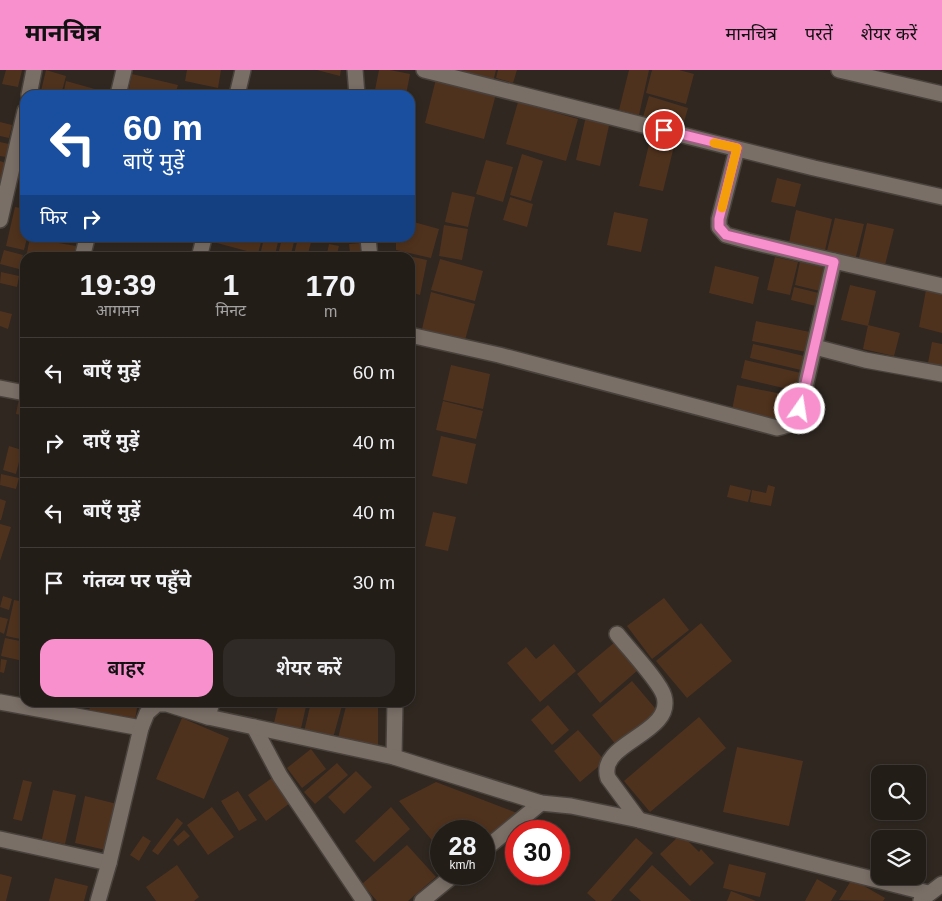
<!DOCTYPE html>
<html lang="hi">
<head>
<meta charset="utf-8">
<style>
	body { margin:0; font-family:Arial,"Noto Sans Devanagari",sans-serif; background:#2f2a25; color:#f1f3f6; height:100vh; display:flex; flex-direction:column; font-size:19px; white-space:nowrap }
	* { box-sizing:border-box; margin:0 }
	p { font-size:16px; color:#a3a2a2 }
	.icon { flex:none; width:28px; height:28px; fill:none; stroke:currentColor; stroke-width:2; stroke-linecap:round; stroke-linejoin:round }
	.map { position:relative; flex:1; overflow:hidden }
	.side { position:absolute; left:20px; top:182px; width:395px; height:455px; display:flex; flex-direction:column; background:#231d18; border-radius:15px; box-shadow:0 2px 8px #0003,0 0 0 1px #403b37 }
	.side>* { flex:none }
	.banner { position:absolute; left:20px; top:20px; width:395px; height:152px; border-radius:15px; box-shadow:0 2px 8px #0003,0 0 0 1px #403b37; background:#1a4fa0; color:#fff; overflow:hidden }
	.buttons { position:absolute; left:871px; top:695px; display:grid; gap:10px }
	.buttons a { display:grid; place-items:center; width:55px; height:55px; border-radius:10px; background:#231d18; box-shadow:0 2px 8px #0003,0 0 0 1px #403b37; font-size:25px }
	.speed { position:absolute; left:430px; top:750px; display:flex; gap:10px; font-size:25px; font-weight:700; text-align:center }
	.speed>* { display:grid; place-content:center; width:65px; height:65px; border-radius:50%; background:#231d18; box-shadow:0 2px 8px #0003,0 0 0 1px #403b37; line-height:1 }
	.speed small { font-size:12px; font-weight:400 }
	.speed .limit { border:8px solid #d22; background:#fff; color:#111 }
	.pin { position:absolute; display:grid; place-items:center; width:42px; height:42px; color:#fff; margin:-21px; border:2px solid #fff; border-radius:50%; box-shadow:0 1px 5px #0007 }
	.me { position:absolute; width:55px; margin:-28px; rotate:13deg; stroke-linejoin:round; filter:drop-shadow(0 0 4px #0008) }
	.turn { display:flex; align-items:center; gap:18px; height:105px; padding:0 20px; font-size:22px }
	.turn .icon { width:65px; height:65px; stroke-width:2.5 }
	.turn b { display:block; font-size:35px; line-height:42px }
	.then { display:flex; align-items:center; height:48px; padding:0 20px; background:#0003; gap:10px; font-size:19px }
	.eta { display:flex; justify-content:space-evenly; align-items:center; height:85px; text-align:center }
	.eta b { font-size:30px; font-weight:600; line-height:35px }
	.action { display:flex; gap:10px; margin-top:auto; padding:10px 20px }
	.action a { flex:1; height:58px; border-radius:15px; background:#f790cd; color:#111; font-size:20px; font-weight:600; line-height:58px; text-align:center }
	.action a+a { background:#2f2a25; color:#f1f3f6 }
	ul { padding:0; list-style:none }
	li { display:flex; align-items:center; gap:15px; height:70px; padding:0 20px; border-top:1px solid #403b37 }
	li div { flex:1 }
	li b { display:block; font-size:19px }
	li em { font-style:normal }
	header { display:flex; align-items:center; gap:30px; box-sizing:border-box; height:70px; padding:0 25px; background:#f790cd; color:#111 }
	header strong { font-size:24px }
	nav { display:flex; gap:28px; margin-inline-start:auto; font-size:18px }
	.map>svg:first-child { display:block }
</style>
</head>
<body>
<header>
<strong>मानचित्र</strong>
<nav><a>मानचित्र</a><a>परतें</a><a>शेयर करें</a></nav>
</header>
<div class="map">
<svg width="942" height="831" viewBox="0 0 942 831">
	<rect width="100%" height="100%" fill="#2f2720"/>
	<g fill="#4f321d">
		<polygon points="6,0 22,0 18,17 2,14"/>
		<polygon points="46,0 66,6 61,25 41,21"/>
		<polygon points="187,0 221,0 218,18 185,11"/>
		<polygon points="317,0 341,0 340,6"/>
		<polygon points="379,0 390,0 410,4 406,25 375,20"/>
		<polygon points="451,0 496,0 493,12"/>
		<polygon points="498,0 517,0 513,13 496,8"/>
		<polygon points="629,0 649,0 639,45 619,40"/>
		<polygon points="652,0 679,0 694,4 686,34 646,23"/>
		<polygon points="132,4 178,15 175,25 128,24"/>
		<polygon points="436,9 496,24 484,69 425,53"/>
		<polygon points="66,11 102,21 100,25 63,25"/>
		<polygon points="252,21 267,24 267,25 251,25"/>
		<polygon points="649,26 688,38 682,59 643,47"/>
		<polygon points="518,32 578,49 566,91 506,74"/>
		<polygon points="586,46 610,51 600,96 576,90"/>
		<polygon points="0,52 12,55 9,68 0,66"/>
		<polygon points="651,66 675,72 663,121 639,116"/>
		<polygon points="0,72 9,74 6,87 0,86"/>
		<polygon points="522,84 543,91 531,131 510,125"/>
		<polygon points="486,90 513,97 503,132 476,124"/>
		<polygon points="0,91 6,93 1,115 0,115"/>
		<polygon points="777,108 801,114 795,137 771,132"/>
		<polygon points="452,122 475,127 468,157 445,152"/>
		<polygon points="510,127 533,134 527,157 503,150"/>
		<polygon points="15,137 25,139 25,168 27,168 24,180 6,176"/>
		<polygon points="796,140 832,149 824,185 788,177"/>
		<polygon points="614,142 648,149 641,182 607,175"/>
		<polygon points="835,148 864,154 855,191 826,185"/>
		<polygon points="410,151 439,159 431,188 396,180 396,168 410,168"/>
		<polygon points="867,153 894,159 885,195 859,188"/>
		<polygon points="444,155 468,159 462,190 439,186"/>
		<polygon points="30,168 76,176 74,188 26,187"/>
		<polygon points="218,168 262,168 258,184 217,173"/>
		<polygon points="264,168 279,168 275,185 261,181"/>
		<polygon points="282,168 295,168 290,188 278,185"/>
		<polygon points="298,168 312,168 307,188 293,188"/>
		<polygon points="335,168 355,168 354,171"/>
		<polygon points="360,173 360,182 350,183 349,174"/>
		<polygon points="329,174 339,176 336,188 326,188"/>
		<polygon points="4,180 23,185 19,199 0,194"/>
		<polygon points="390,182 427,190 420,225 410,222 410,188 390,188"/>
		<polygon points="92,183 110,187 110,188 91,188"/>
		<polygon points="775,187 798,192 790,225 767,220"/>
		<polygon points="440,189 483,201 475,231 431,220"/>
		<polygon points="800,191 829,198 824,222 795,215"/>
		<polygon points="715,196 759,207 753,234 709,223"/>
		<polygon points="1,202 19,206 17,217 0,213"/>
		<polygon points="850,215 876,221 868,256 841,250"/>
		<polygon points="794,217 823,224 820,237 791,230"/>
		<polygon points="926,220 942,224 942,263 919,257"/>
		<polygon points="431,222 475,234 465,270 422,259"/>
		<polygon points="0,241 12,244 8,259 0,256"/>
		<polygon points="756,251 810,262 806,282 752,271"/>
		<polygon points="868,255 900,263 894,286 863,279"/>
		<polygon points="932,272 942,274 942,296 928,293"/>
		<polygon points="753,274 804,286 801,300 750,288"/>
		<polygon points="745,290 801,303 796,321 741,308"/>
		<polygon points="451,295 490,304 483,339 443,330"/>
		<polygon points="737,315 792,326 787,351 732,340"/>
		<polygon points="20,323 25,324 25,346 16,344"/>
		<polygon points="443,331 483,341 476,369 436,360"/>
		<polygon points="441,366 476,374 467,414 432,406"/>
		<polygon points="9,376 22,380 16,404 3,400"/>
		<polygon points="21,394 25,395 25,407 19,406"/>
		<polygon points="1,404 19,408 16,419 0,415"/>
		<polygon points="730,415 751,420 748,432 727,427"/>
		<polygon points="768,415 775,417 771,436 750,432 752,420 766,423"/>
		<polygon points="0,429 6,431 1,450 0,450"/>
		<polygon points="433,442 456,447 448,481 425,476"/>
		<polygon points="0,454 11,457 0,491"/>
		<polygon points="3,526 12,529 9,540 0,537"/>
		<polygon points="664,528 689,560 652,589 627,556"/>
		<polygon points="14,530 25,532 25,570 6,566"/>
		<polygon points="0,547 8,549 4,564 0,562"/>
		<polygon points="701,553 732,591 687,628 656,591"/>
		<polygon points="5,568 25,572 23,591 1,586"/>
		<polygon points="615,572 638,600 600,633 577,604"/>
		<polygon points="554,574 576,601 540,632 507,593 526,577 536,589"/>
		<polygon points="1,589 7,590 4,603 0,602"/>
		<polygon points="632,611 660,644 617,676 592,645"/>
		<polygon points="91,632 138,632 135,650 89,641"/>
		<polygon points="279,632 307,632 300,663 273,657"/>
		<polygon points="311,632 343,632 333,668 304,662"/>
		<polygon points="347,632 378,632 378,677 338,668"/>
		<polygon points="548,635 569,660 552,675 531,650"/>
		<polygon points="699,647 726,678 650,742 624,711"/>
		<polygon points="182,648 229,668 204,729 156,709"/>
		<polygon points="578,660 605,691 580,712 554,681"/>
		<polygon points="737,677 803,691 789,756 723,742"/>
		<polygon points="311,679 326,699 302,718 287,698"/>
		<polygon points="337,693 348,705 315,734 304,722"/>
		<polygon points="356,701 372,717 344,744 328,727"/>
		<polygon points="272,708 290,733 266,751 248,725"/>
		<polygon points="23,710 32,712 22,751 13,749"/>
		<polygon points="436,712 517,743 484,770 484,761 441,761 441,781 399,731"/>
		<polygon points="53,720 76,725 65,774 42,769"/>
		<polygon points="238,721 257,750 239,761 221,731"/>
		<polygon points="85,726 117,734 106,780 75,773"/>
		<polygon points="212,737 234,767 208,785 187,755"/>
		<polygon points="391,737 410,759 374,792 355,771"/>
		<polygon points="177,748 183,753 158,785 152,781"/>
		<polygon points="184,760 190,766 178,776 173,770"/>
		<polygon points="681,764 699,782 701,779 714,793 690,816 660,784"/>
		<polygon points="143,766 151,771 139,791 130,785"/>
		<polygon points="636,768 653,783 611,831 596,831 587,823"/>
		<polygon points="407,775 436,807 408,831 377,831 362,814"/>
		<polygon points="729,794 766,803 760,827 723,818"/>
		<polygon points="177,795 199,827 194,831 156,831 146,817"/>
		<polygon points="652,795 691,831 641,831 629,820"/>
		<polygon points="0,804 12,807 6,831 0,831"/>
		<polygon points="55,808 88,816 84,831 49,831"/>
		<polygon points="817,809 837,821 831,831 805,831"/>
		<polygon points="852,809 885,828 883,831 839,830"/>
		<polygon points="731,821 756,831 727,831"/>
	</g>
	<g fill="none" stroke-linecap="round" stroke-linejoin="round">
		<defs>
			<g id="street">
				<polyline points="424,0 814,98 942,127"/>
				<polyline points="839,0 942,24"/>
				<polyline points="29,25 34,0"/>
				<polyline points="118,25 124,0"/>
				<polyline points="237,25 243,0"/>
				<polyline points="737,79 719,149 719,157 726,165 748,171 942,216"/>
				<polyline points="0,150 25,41"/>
				<polyline points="82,188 87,168"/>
				<polyline points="199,188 204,168"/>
				<path d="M 410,265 L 499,285 L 777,358 C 790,355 795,352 800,339 L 834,191"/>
				<polyline points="815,277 865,290 942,304"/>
				<polyline points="0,318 25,323"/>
				<path d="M 617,564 C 628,578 660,612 664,626 C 675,664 596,673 608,708 L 639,750"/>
				<polyline points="0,632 141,658"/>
				<polyline points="208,647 212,632"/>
				<polyline points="254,657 280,706 364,831"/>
				<polyline points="0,769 109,793"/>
				<polyline points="484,780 541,733"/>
				<polyline points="422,831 455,804"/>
			</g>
			<g id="secondary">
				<polyline points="355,0 357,25"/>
				<polyline points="368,168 370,188"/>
				<polyline points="394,687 395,632"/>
				<polyline points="921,830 942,814"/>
				<polyline points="98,831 109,793 141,658 147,643 157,634 167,634 208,647 394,687 541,733 571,736 639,750 928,823"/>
			</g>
		</defs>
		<use href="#street" stroke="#49423c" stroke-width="18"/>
		<use href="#secondary" stroke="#49423c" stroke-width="18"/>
		<use href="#street" stroke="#796f67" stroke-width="15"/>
		<use href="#secondary" stroke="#796f67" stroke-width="15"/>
	</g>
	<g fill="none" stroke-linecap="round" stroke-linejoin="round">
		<defs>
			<polyline id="route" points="664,60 737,78 719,149 719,157 726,165 834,192 800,339"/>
		</defs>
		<use href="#route" stroke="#a15e85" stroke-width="12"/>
		<use href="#route" stroke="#f790cd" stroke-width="9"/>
		<polyline stroke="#f59e0b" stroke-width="9" points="714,73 737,78 722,138"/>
	</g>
</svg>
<div class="buttons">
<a><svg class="icon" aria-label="search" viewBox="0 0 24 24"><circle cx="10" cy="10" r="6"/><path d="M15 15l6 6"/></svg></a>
<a><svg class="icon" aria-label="layers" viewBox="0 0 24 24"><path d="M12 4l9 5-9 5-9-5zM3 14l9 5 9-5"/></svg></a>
</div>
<div class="speed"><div>28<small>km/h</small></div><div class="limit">30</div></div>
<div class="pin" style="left:664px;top:60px;background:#d93025"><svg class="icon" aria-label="arrive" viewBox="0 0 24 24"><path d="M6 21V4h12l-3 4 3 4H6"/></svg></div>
<svg class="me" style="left:800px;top:339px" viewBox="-20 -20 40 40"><circle r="17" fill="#f790cd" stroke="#fff" stroke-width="3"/><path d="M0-11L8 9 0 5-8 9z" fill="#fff"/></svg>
<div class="banner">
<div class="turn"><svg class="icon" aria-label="left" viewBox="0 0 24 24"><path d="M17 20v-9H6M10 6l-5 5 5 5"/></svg><div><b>60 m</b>बाएँ मुड़ें</div></div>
<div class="then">फिर<svg class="icon" aria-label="right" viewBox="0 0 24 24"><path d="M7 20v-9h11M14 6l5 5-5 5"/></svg></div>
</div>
<section class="side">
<div class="eta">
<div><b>19:39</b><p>आगमन</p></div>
<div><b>1</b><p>मिनट</p></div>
<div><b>170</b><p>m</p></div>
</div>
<ul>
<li><svg class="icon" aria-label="left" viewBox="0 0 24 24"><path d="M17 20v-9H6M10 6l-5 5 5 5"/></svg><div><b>बाएँ मुड़ें</b></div><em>60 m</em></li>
<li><svg class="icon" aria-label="right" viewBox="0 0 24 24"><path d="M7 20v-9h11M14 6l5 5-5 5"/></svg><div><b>दाएँ मुड़ें</b></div><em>40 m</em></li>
<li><svg class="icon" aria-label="left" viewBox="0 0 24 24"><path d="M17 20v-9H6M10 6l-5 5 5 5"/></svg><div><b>बाएँ मुड़ें</b></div><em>40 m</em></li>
<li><svg class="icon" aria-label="arrive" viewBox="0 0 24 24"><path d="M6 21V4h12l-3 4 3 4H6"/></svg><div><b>गंतव्य पर पहुँचे</b></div><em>30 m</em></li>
</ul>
<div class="action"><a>बाहर</a><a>शेयर करें</a></div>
</section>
</div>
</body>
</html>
